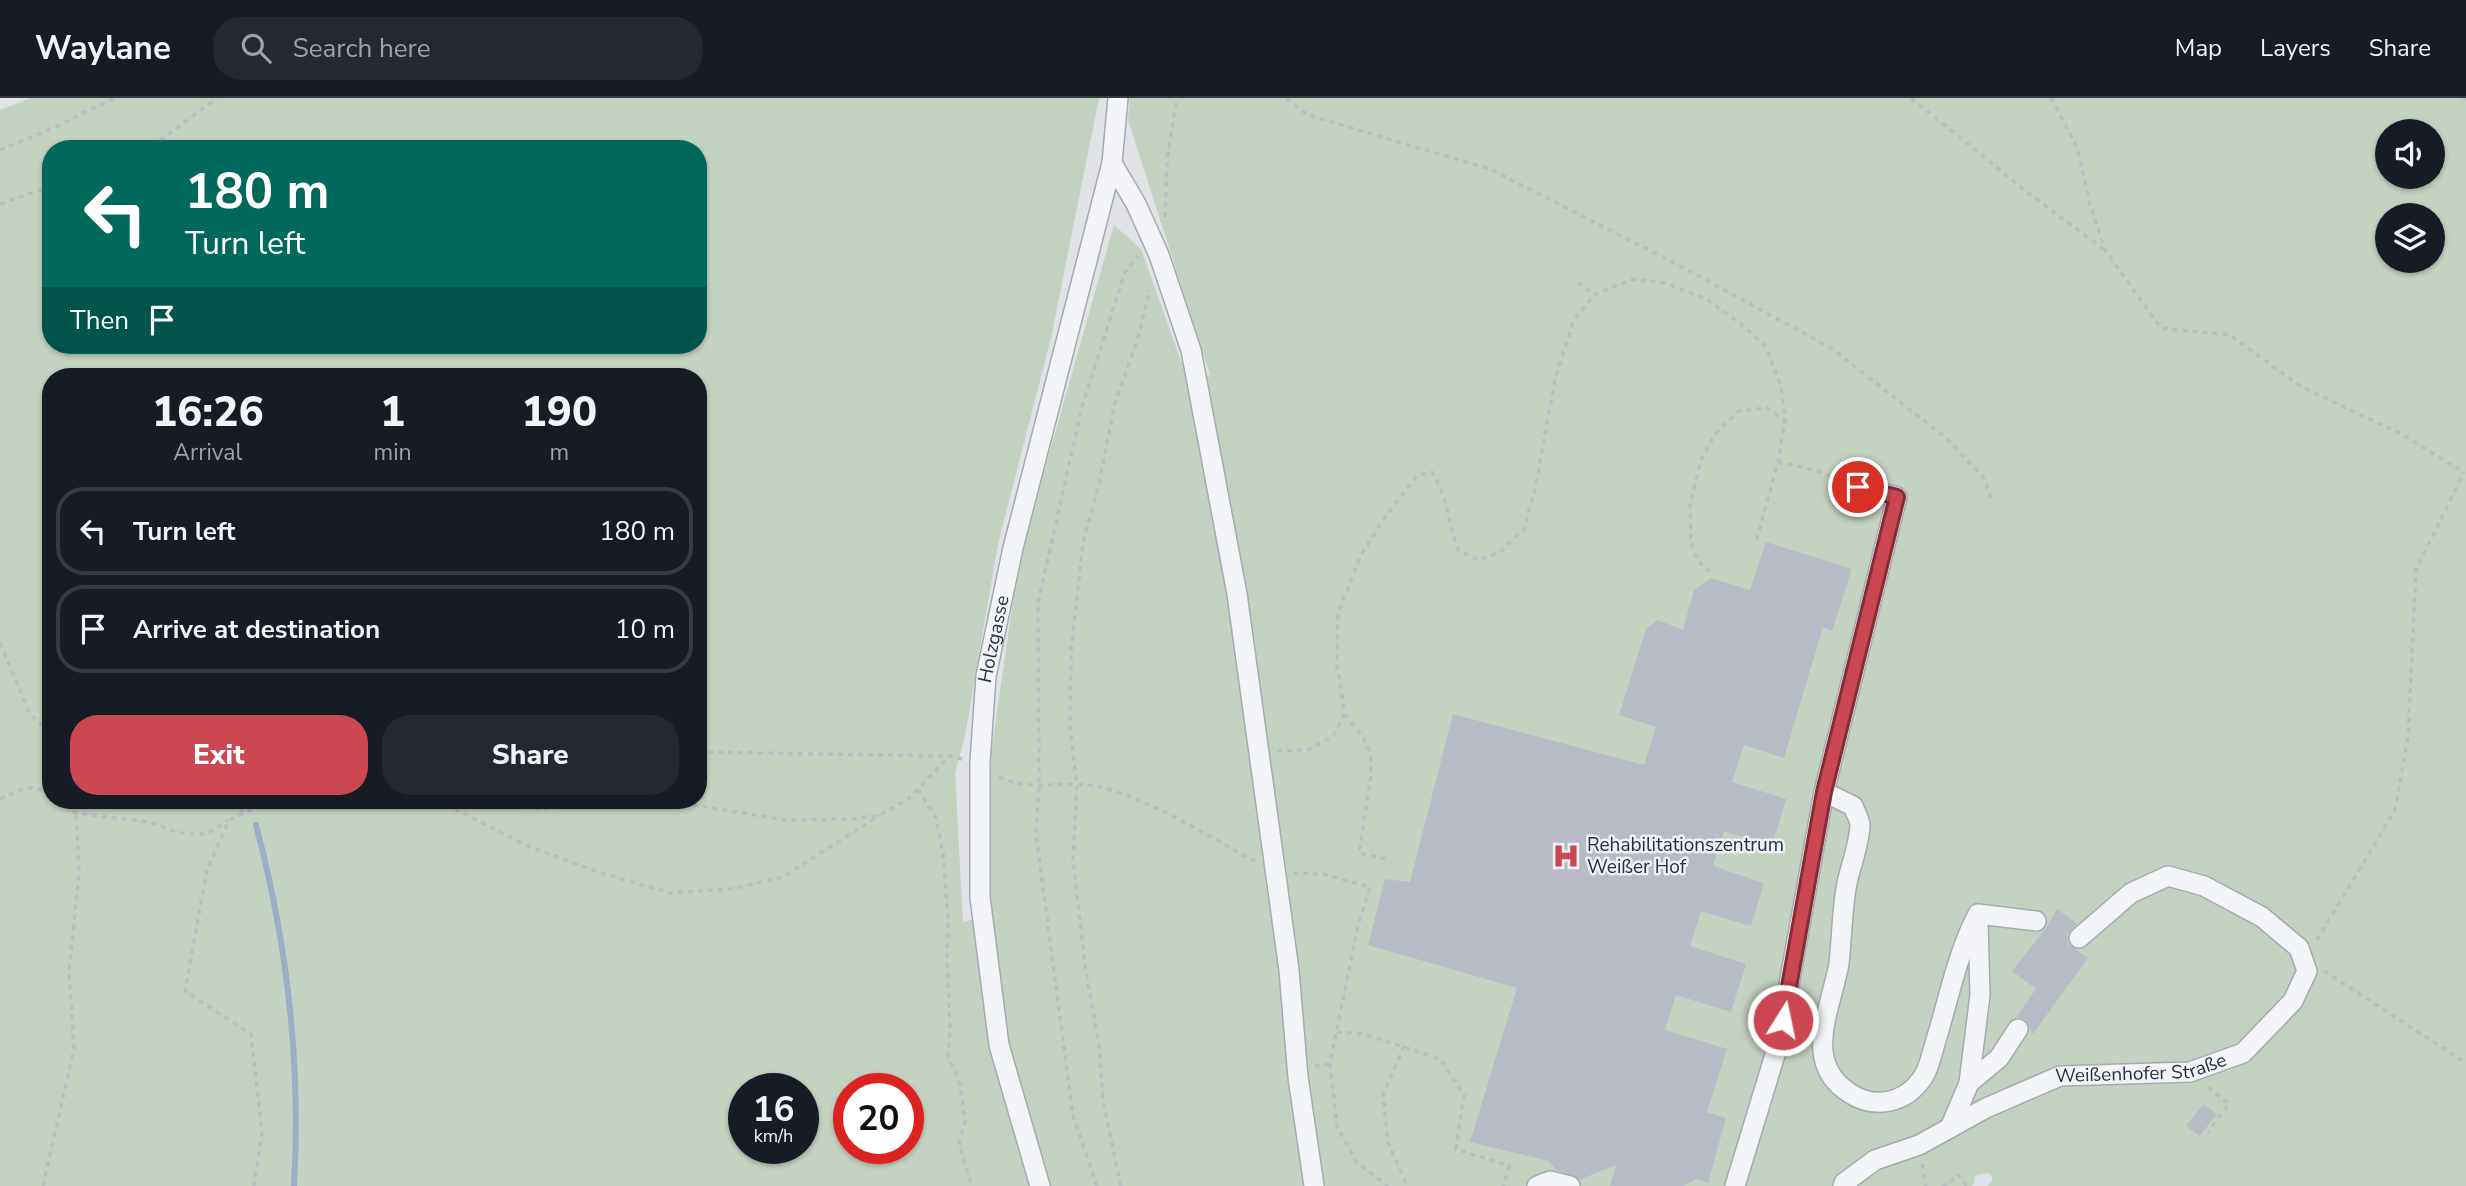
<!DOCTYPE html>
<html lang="en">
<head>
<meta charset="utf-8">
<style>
	body { margin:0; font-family:"Nunito Sans",sans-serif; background:#242831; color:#f1f3f6; height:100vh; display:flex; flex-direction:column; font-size:26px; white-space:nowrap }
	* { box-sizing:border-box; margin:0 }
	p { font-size:23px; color:#9ea1a6 }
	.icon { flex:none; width:38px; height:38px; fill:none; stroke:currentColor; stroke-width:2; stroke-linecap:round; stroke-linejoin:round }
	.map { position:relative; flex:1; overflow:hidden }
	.drawer { position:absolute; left:42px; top:270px; width:665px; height:441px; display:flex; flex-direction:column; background:#171b24; border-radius:28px; box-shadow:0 2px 5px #0004 }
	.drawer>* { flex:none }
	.top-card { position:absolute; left:42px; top:42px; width:665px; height:214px; border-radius:28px; box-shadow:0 2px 5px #0004; background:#00695c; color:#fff; overflow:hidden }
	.buttons { position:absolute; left:2375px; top:21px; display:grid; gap:14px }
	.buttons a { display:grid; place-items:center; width:70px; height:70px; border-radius:50%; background:#171b24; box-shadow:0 2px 5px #0004; font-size:35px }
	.speed { position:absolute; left:728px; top:975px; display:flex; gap:14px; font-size:35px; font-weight:700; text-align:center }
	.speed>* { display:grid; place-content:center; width:91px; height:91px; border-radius:50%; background:#171b24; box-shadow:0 2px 5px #0004; line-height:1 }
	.speed small { font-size:18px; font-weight:400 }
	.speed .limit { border:10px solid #d22; background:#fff; color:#111 }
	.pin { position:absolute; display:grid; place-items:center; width:60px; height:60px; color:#fff; margin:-30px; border:4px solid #fff; border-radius:50%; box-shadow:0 2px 7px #0007 }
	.me { position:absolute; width:77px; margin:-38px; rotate:10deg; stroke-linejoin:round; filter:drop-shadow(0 0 5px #0008) }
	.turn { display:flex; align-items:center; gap:24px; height:147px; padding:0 28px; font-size:32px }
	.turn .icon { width:91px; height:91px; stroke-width:2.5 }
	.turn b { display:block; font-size:49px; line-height:60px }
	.then { display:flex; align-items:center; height:66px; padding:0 28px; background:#0003; gap:14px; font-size:26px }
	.eta { display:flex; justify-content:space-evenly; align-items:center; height:119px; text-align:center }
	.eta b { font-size:42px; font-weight:800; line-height:49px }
	.primary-button { display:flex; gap:14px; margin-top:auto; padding:14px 28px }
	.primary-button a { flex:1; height:80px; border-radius:28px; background:#cb4752; color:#fff; font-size:28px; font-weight:800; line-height:80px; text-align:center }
	.primary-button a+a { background:#242831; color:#f1f3f6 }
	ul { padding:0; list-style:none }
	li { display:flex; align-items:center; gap:21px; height:88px; margin:0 14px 10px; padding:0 14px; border:4px solid #363941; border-radius:28px }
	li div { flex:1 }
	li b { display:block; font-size:26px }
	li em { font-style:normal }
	header { display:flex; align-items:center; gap:42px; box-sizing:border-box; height:98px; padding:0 35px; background:#171b24; border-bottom:2px solid #363941 }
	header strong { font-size:33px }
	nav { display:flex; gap:38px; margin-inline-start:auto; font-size:24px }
	.search { width:490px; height:63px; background:#242831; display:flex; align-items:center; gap:18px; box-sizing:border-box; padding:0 24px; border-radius:28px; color:#9ea1a6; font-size:26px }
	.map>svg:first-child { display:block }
</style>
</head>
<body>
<header>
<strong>Waylane</strong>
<div class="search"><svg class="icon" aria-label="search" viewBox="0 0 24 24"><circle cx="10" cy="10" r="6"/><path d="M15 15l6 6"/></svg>Search here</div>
<nav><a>Map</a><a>Layers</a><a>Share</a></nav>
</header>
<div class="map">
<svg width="2466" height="1088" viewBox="0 0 2466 1088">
	<rect width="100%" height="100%" fill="#e0e2e8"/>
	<path fill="#c4d2c1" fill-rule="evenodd" d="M 31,0 L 1099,0 L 1051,240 L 998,446 L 965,638 L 955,675 L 963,824 L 992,817 L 986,690 L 1014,497 L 1031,420 L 1114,127 L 1141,151 L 1187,280 L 1210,277 L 1128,22 L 1130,0 L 2466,0 L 2466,1088 L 1988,1088 L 1993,1081 L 1990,1076 L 1984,1075 L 1975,1078 L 1974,1086 L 1972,1088 L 0,1088 L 0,12 ZM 2387,33 L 2432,33 L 2432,79 L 2387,79 ZM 51,51 L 698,51 L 698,247 L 51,247 ZM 2387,117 L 2432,117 L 2432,163 L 2387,163 ZM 51,278 L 698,278 L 698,702 L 51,702 ZM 744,990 L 803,990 L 803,1050 L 744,1050 ZM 849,990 L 908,990 L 908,1050 L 849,1050 Z"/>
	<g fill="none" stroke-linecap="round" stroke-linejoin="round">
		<path stroke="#9baec8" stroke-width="6" d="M 256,727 C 287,844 301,967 294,1088"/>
	</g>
	<g fill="#b7bbc5">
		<polygon points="1766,444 1852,471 1832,533 1823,529 1784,660 1744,647 1732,684 1786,701 1772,748 1724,733 1713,768 1764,785 1751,828 1701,813 1690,848 1746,866 1731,914 1676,897 1665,932 1727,951 1707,1014 1726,1020 1708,1085 1696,1081 1684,1088 1610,1088 1616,1067 1581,1081 1556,1072 1549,1063 1470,1044 1517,890 1368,847 1385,781 1410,784 1453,616 1644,667 1656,629 1619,617 1646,531 1658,522 1683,532 1694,492 1711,480 1750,492"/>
		<polygon points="2057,811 2077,825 2068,835 2067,845 2088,860 2033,936 2025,921 2016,919 2036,891 2012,873 2046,830"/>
		<polygon points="2203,1006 2217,1016 2200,1038 2186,1028"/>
	</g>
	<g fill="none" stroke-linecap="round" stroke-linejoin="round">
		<defs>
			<g id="minor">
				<polyline points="1112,65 1136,106 1159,157 1191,252 1237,496 1289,872 1298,979 1314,1088"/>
				<path d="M 1824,694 L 1853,708 C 1855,714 1860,721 1860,728 C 1859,747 1851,767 1847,785 C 1842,811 1842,838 1839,865 C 1832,909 1800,965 1851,996 C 1875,1011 1904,1005 1921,982 C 1929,972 1932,955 1936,942 C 1949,900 1957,856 1978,816 L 2036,823"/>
				<polyline points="1969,985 1999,960 2018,931"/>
				<polyline points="1950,1030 1969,985 1980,897 1978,822"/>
				<path id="s1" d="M 1040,1088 L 999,947 L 980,799 L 980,664 L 986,578 L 1013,450 L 1112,65 L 1118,0"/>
				<polyline points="1537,1088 1550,1083 1570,1088"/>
				<polyline points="1735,1088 1778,947 1824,694 1897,399 1858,389"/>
				<path id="s2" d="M 1843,1088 L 1844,1085 L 1875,1062 L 1919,1047 L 1986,1010 L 2060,978 L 2190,974 L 2243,955 L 2293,903 L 2307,873 L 2299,850 L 2262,819 L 2204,788 L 2168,778 L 2131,795 L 2079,840"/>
			</g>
		</defs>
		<use href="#minor" stroke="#a5a9b2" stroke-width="22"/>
		<g stroke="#babdc3" stroke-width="3.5" stroke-dasharray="5 5" stroke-linecap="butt">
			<polyline points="1286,0 1308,17 1490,71 1684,170 1831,250 1945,339 1984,380 1993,405"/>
			<polyline points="1911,0 2027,94 2105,152"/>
			<polyline points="2051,0 2077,49 2090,106 2105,152 2161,230 2230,237 2300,288 2401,336 2464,374"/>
			<polyline points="2463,0 2466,1"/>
			<polyline points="142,51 158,44 217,0"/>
			<polyline points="0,52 53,30 114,0"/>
			<polyline points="0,106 51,88"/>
			<polyline points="1165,119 1167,62 1177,0"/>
			<polyline points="1578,184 1594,197"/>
			<polyline points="1778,364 1815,372 1843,383"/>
			<polyline points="1710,474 1697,462 1691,445 1690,407 1701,362 1715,336 1739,313 1767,310 1785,322"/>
			<polyline points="0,545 30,616 51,635"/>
			<polyline points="1345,616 1364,641 1371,657 1371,677 1359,755 1390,762"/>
			<polyline points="47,633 51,654"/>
			<path d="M 1277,653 L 1308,652 L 1333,638 L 1345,616 L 1337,567 L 1338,515 L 1361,457 L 1385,419 L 1417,378 L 1432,374 C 1448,399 1448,427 1459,453 L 1478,462 L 1500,454 L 1524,431 L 1536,387 L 1555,281 L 1574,222 L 1594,197 L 1633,181 L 1665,185 L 1706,201 L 1740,225 L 1766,249 L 1781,288 L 1785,322 L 1778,364 L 1756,444"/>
			<polyline points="698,654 950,658 962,661"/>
			<path d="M 999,679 C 1031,695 1067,681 1100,689 C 1150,701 1210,739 1256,764"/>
			<polyline points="918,691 936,720 943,756 948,820 947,856 950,929 948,958 960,986 965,1023 959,1046 972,1088"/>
			<path d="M 0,701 C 20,692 31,683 51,698"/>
			<polyline points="56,702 76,715 150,724 179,735 207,736 228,722"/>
			<polyline points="663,702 786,722 853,721 880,717 908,701 950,658"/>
			<polyline points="444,704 540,711 651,702"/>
			<polyline points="240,714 252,706 265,706"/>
			<polyline points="1293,775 1323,776 1370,789 1358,827 1330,966 1337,1028 1357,1065 1388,1088"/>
			<polyline points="2317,842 2395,712 2408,639 2416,472 2464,374"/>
			<polyline points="2324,873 2466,965"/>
			<polyline points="1337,934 1364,936 1440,961 1464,997 1456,1051 1509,1068 1503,1088"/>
			<polyline points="1404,948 1383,997 1388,1044 1407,1088"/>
			<polyline points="1315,968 1330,966"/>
			<polyline points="2208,989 2229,1006 2208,1034"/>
			<polyline points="1922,1066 1926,1088"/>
			<polyline points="43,1088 74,951 69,874 79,775 76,715"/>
			<polyline points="254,1088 262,1035 251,936 185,893 207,772 229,722 255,710 284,705 442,704 523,746 598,774 670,795 731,791 783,779 880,717"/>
			<polyline points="1097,1088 1073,1018 1036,736 1039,688 1038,505 1082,309 1125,174 1138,158"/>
			<polyline points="1121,1088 1103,1004 1099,945 1086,874 1073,763 1077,687 1070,630 1071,554 1083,444 1099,386 1115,305 1137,243 1150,192"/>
			<polyline points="1942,1088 1950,1085 1957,1076 1967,1088"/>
		</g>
		<use href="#minor" stroke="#f2f4f7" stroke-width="19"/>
	</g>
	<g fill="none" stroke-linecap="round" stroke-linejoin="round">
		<defs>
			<polyline id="route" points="1783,922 1824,694 1897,399 1858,389"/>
		</defs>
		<use href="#route" stroke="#842e35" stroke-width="18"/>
		<use href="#route" stroke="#cb4752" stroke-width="12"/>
	</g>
	<defs>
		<symbol id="hospital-bare" viewBox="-9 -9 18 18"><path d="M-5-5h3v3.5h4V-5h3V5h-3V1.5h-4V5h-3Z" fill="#cb4752" stroke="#eff1f6" stroke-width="2.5" paint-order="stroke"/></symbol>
	</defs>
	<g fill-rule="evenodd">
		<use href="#hospital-bare" x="1547" y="739" width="38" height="38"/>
	</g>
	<g text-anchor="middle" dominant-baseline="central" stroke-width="5" stroke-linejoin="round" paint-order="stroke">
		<g font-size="19" fill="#292f3f" stroke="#eff1f6">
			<text stroke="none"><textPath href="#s1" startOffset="555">Holzgasse</textPath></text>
			<text stroke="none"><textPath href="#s2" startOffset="327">Weißenhofer Straße</textPath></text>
		</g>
		<g font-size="19" fill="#292f3f" stroke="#eff1f6" text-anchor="start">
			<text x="1587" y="747">Rehabilitationszentrum<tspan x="1587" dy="22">Weißer Hof</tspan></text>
		</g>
	</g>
</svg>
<div class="buttons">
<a><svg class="icon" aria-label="sound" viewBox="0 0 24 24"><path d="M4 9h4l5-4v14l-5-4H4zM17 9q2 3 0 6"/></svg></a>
<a><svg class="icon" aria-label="layers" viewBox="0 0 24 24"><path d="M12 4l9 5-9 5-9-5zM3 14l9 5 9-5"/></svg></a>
</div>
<div class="speed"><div>16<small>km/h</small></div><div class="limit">20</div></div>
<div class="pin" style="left:1858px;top:389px;background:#d93025"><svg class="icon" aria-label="arrive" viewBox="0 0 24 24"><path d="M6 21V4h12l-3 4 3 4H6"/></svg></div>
<svg class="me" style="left:1783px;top:922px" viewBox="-20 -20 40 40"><circle r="17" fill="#cb4752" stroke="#fff" stroke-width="3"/><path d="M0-11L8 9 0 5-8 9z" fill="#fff"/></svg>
<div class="top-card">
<div class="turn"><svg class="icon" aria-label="left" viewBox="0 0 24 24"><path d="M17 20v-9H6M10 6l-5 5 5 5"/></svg><div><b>180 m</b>Turn left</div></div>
<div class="then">Then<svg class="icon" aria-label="arrive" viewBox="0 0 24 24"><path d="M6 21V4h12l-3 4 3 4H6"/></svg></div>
</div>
<section class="drawer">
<div class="eta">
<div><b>16:26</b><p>Arrival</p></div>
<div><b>1</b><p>min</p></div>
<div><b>190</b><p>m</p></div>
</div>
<ul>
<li><svg class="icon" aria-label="left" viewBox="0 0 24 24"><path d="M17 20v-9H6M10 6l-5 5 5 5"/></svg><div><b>Turn left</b></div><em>180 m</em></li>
<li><svg class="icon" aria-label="arrive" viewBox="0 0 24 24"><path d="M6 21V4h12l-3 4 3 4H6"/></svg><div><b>Arrive at destination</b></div><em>10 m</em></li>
</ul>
<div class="primary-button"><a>Exit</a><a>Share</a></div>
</section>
</div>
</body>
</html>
